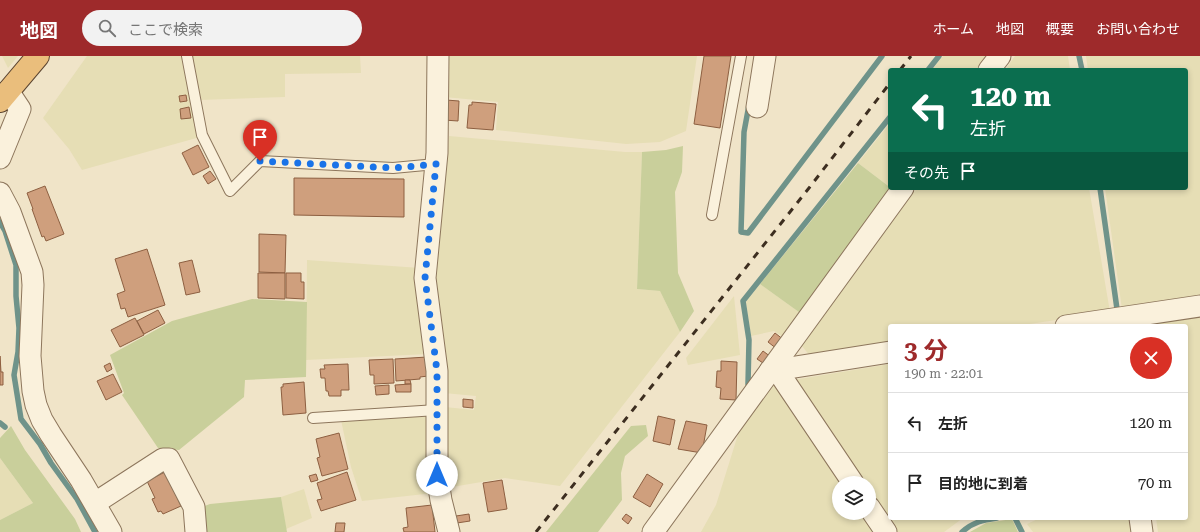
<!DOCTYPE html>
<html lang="ja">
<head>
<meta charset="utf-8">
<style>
	body { margin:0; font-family:"Roboto Serif","Noto Sans JP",serif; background:#f2f2f2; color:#222; height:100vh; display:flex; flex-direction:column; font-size:15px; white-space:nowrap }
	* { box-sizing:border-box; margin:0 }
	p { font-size:13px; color:#767676 }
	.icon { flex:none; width:22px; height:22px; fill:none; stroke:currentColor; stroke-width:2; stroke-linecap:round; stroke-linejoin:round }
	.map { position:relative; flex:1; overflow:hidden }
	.drawer { position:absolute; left:888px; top:268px; width:300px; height:196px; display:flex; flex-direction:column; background:#fff; border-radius:4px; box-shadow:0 2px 6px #0003 }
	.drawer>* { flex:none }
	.banner { position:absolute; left:888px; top:12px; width:300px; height:122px; border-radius:4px; box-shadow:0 2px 6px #0003; background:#0b6e4f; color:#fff; overflow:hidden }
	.controls { position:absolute; left:832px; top:420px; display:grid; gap:8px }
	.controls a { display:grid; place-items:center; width:44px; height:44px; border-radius:50%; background:#fff; box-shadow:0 2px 6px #0003; font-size:20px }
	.pin { position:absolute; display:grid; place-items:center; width:34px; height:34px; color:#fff; margin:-41px -17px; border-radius:50% 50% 50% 0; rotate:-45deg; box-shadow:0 0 4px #0007 }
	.pin .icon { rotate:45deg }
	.me { position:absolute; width:44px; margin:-22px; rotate:0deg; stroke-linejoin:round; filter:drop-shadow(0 0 3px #0008) }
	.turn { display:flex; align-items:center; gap:14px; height:84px; padding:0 16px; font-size:18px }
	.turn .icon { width:52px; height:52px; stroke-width:2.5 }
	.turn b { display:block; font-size:28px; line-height:34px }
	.then { display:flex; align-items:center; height:38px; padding:0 16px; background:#0003; gap:8px; font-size:15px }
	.round { display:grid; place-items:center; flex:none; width:42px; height:42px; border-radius:21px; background:#f2f2f2 }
	.summary { display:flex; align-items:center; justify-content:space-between; height:68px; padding:0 16px }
	h1 { font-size:24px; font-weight:700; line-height:30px; color:#9e2a2b }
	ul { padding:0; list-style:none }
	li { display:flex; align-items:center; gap:12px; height:60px; padding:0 16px; border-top:1px solid #e0e0e0 }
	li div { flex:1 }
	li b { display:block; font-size:15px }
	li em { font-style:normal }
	header { display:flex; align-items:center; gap:24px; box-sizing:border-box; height:56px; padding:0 20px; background:#9e2a2b; color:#fff }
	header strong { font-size:19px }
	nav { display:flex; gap:22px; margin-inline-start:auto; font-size:14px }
	.search { width:280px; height:36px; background:#f2f2f2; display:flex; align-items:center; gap:10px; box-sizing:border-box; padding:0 14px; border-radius:22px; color:#767676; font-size:15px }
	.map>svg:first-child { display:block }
</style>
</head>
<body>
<header>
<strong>地図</strong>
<div class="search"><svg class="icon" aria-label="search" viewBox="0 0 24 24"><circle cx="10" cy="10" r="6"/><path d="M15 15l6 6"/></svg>ここで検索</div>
<nav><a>ホーム</a><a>地図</a><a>概要</a><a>お問い合わせ</a></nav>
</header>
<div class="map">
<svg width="1200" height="476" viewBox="0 0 1200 476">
	<rect width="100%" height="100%" fill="#f0e4c8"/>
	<g fill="#e6deb5">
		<polygon points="2,0 18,0 8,12"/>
		<polygon points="87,0 184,0 200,81 82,114 69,93 43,62"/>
		<polygon points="191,0 360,0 361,17 285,18 285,41 200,44"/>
		<polygon points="445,0 697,0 686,75 660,86 626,88 496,74 498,46 444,41"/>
		<polygon points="943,0 990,0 980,14 932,14"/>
		<polygon points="1015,0 1068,0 1070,14 1005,14"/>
		<polygon points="1086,0 1200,0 1200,241 1122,253 1105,132 1186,132 1186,14 1088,14"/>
		<polygon points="890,67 890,131 858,107"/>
		<polygon points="449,80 625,96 642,96 637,233 660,235 680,276 560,430 505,422 446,432 445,351 474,354 476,340 444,337 431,221 442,106 447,106"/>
		<polygon points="917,132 1089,132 1110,256 1016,270 890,270 890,289 811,301 801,289"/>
		<polygon points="307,204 420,212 428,298 306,304"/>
		<polygon points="760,228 803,259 786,283 774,275 751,280 746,246"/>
		<polygon points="734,240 740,299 688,309 686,302"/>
		<polygon points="1200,258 1200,476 1158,476 1156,462 1186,462 1186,270 1127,270"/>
		<polygon points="890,308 890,462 963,462 944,476 896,476 869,435 869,427 863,427 793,324"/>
		<polygon points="770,329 779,329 847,427 839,427 839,457 867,457 879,476 701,476 716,449 740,372"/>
		<polygon points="432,359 434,437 362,445 351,411 341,364"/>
		<polygon points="0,402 33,447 0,464"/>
		<polygon points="304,433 312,462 286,473 281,441"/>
		<polygon points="1040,462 1131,462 1133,476 1033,476 1027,468"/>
	</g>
	<g fill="#c9cf9b">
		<polygon points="683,90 682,116 675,136 678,217 694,255 680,276 660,235 637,233 642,96 666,94"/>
		<polygon points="858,107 891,132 803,259 760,228"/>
		<polygon points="252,243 307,246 306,321 245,324 244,341 179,394 158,392 122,339 124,337 110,299 172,265"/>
		<polygon points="646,369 648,380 625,400 621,417 622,444 598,476 546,476 631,370"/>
		<polygon points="11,370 25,394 75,463 81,476 0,476 0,464 33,447 0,402 0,382"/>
		<polygon points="281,441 287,476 200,476 199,452 210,448"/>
		<polygon points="1012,463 1018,476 970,476 986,467"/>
	</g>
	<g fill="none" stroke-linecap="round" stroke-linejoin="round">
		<g stroke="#6f938a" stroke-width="5.5">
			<polyline points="1079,0 1082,14"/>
			<polyline points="928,14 939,0"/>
			<polyline points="749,49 744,76 741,176 748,177 882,0"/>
			<polyline points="1100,132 1117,253"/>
			<polyline points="0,166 5,175 16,209 16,240 19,272 18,296 14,319 21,363 40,388 51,407 77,443 95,476"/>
			<polyline points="748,328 749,284 743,245 890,61"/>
			<polyline points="0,367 5,371"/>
			<polyline points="1015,462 1022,476"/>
			<path d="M 962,476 C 973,466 983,464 997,462"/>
		</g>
	</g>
	<g fill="#cf9f7d" stroke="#8d5f41">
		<polygon points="704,0 731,0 720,72 694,68"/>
		<polygon points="186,39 187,45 180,46 179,40"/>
		<polygon points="446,44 459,45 458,65 444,64"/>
		<polygon points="472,46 496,48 493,74 467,72 469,49 472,49"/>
		<polygon points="189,51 191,62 181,63 180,53"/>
		<polygon points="198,89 209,111 193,119 182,97"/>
		<polygon points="210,115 216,123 208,128 203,120"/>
		<polygon points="294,122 404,123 404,161 294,159"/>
		<polygon points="45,130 64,178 46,185 44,180 42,181 32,153 33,153 27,137"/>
		<polygon points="259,178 286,179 285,217 259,216"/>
		<polygon points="147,193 165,249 128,261 125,252 121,253 117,238 125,235 115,203"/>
		<polygon points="192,204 200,236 186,239 179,207"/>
		<polygon points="258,217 285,217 285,243 258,242"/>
		<polygon points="286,217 301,217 301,226 304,226 304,243 286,242"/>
		<polygon points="158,254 165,267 144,278 137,265"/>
		<polygon points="135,262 144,279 120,291 111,274"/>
		<polygon points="775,277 784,284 777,293 768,286"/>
		<polygon points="763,295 771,301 766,309 757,303"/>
		<polygon points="0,300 1,316 3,316 3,329 0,329"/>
		<polygon points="427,301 428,320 420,321 420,323 396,325 395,303"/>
		<polygon points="393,303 394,327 374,328 374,319 370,319 369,304"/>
		<polygon points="721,305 737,306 736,344 720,343 721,332 716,331 717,315 721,315"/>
		<polygon points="110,307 112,313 107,316 104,310"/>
		<polygon points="348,308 349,334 341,334 341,340 329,340 328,335 326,335 325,322 321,322 320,313 325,313 324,309"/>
		<polygon points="113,318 122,336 106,344 97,325"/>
		<polygon points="405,324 410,324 411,328 405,328"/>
		<polygon points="304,326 306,357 283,359 281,331 283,331 283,328"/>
		<polygon points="411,328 411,336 396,336 395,329"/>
		<polygon points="389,329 389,338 376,339 375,330"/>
		<polygon points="463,343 473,344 473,352 463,351"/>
		<polygon points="658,360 675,364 670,389 653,385"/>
		<polygon points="686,365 707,369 702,397 678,393"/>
		<polygon points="339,377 348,413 322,420 317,402 320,401 316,383"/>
		<polygon points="165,416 181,450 163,458 161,455 158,456 152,443 155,442 147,425"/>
		<polygon points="347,416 356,444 321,455 317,444 322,443 317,427"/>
		<polygon points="316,418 318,424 311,426 309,420"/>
		<polygon points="647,418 663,428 650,451 633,441"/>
		<polygon points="502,424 507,453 488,456 483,427"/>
		<polygon points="432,449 435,476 404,476 403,472 408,471 406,452"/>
		<polygon points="469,458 470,465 457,467 456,460"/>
		<polygon points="626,458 632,462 628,468 622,463"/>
		<polygon points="336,467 345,467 344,476 335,476"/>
	</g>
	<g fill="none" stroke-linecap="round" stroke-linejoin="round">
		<defs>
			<g id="service">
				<polyline points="187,0 202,79 230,135 260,105 393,112 436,108"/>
				<polyline points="712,159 741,0"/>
				<polyline points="313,362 437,354"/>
			</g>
			<g id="minor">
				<polyline points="438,0 437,97 425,222 437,315 437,419 441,444 449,476"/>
				<polyline points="989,14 1000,0"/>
				<polyline points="757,51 765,0"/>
				<polyline points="0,102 20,53 8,35"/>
				<polyline points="0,137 10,156 32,216 33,229 30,300 33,335 36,349 42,364 51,379 81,424 111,476"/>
				<polyline points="1066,270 1200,250"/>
				<polyline points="777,314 853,427"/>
				<polyline points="770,315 890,296"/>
				<polyline points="95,447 163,403 169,403 194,451 196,476"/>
				<polyline points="869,451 886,476"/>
				<polyline points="1140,462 1142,476"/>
				<polyline points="653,476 903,132"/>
			</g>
			<polyline id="trunk" points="0,45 38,0"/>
		</defs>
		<use href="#service" stroke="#8d765c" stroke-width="12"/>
		<use href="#minor" stroke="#8d765c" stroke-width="23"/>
		<use href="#trunk" stroke="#5b4430" stroke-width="24"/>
		<use href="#service" stroke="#faf1dc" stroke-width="10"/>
		<use href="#minor" stroke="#faf1dc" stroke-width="21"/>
		<use href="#trunk" stroke="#eabe7c" stroke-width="22"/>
		<g stroke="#3d2e20" stroke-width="3" stroke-dasharray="7 7" stroke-linecap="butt">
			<polyline points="900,14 911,0"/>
			<polyline points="536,476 809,132 890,27"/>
		</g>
	</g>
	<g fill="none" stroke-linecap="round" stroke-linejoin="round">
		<polyline stroke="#1a73e8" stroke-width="7" stroke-dasharray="0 12.6" points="260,105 394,112 436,108 425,222 437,315 437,419"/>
	</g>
</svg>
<div class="controls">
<a><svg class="icon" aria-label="layers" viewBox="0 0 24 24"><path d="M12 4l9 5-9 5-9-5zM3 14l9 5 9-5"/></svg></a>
</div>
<div class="pin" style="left:260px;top:105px;background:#d93025"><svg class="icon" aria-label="arrive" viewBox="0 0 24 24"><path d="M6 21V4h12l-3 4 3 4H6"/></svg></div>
<svg class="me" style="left:437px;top:419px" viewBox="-20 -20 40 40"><circle r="19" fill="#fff"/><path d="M0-13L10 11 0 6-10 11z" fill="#1a73e8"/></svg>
<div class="banner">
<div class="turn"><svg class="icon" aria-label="left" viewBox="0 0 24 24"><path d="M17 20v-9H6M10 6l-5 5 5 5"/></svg><div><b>120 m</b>左折</div></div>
<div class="then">その先<svg class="icon" aria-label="arrive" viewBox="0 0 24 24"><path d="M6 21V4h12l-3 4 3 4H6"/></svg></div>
</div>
<section class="drawer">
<div class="summary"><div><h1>3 分</h1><p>190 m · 22:01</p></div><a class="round" style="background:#d93025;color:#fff"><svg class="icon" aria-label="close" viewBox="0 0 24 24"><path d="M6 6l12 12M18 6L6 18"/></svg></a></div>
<ul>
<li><svg class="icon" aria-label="left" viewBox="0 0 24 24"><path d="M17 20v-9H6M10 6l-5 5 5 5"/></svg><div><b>左折</b></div><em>120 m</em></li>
<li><svg class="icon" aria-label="arrive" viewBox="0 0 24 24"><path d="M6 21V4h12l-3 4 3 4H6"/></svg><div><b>目的地に到着</b></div><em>70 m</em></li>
</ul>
</section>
</div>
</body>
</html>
